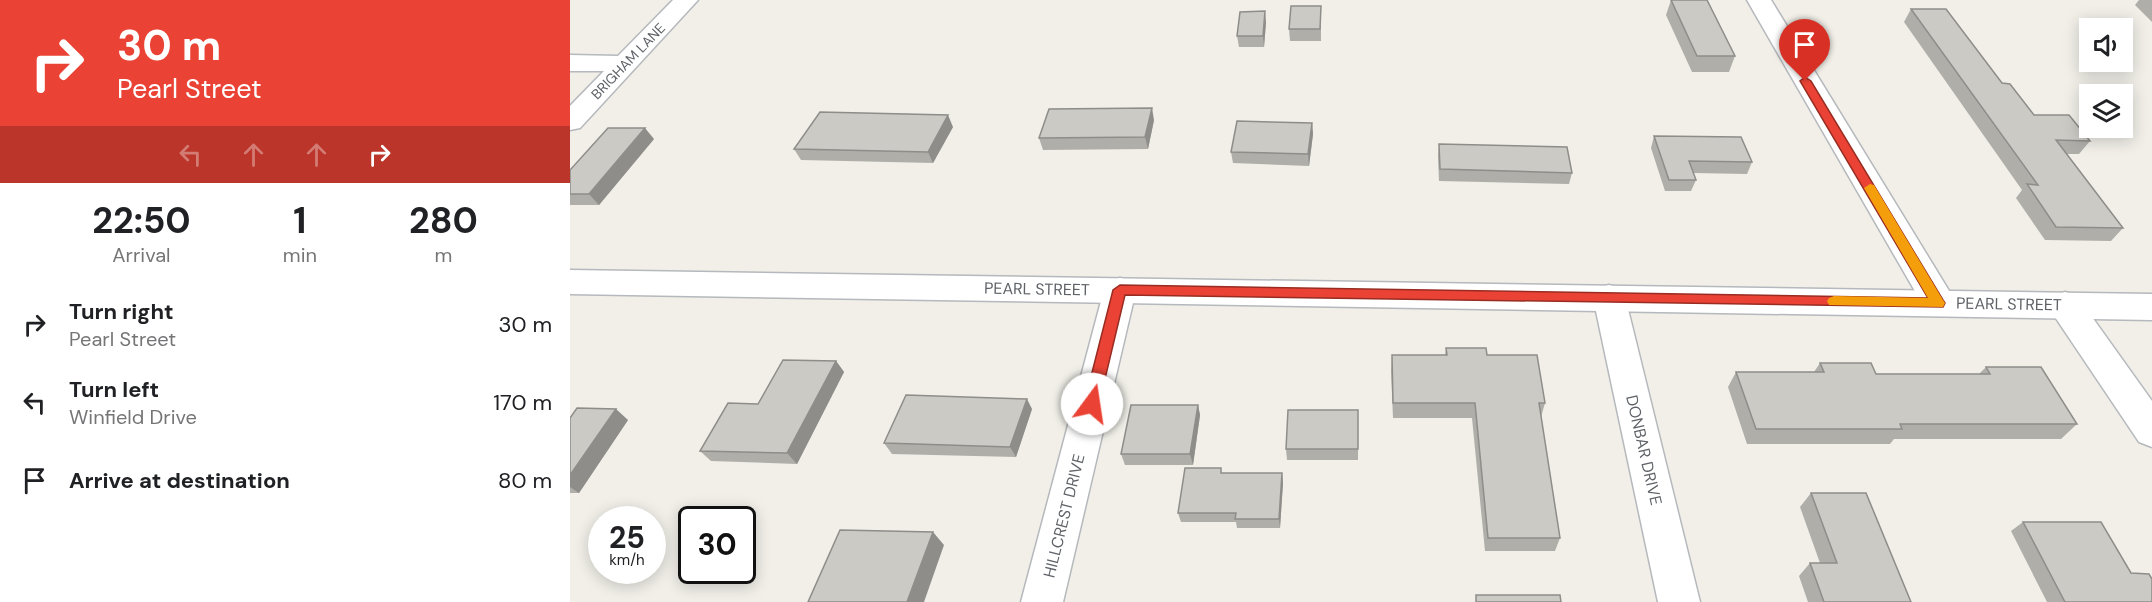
<!DOCTYPE html>
<html lang="en">
<head>
<meta charset="utf-8">
<style>
	body { margin:0; font-family:"DM Sans",sans-serif; background:#f6f6f6; color:#202124; height:100vh; display:flex; flex-direction:column; font-size:22px; white-space:nowrap }
	* { box-sizing:border-box; margin:0 }
	p { font-size:20px; color:#757577 }
	.icon { flex:none; width:33px; height:33px; fill:none; stroke:currentColor; stroke-width:2; stroke-linecap:round; stroke-linejoin:round }
	.map { position:relative; flex:1; overflow:hidden }
	.panel { display:flex; flex-direction:column; background:#fff; width:570px }
	.panel>* { flex:none }
	.top-card { background:#ea4335; color:#fff; overflow:hidden }
	.fabs { position:absolute; left:1509px; top:18px; display:grid; gap:12px }
	.fabs a { display:grid; place-items:center; width:54px; height:54px; border-radius:0px; background:#fff; box-shadow:0 3px 15px #0003; font-size:30px }
	.speed { position:absolute; left:18px; top:506px; display:flex; gap:12px; font-size:30px; font-weight:700; text-align:center }
	.speed>* { display:grid; place-content:center; width:78px; height:78px; border-radius:50%; background:#fff; box-shadow:0 3px 15px #0003; line-height:1 }
	.speed small { font-size:15px; font-weight:400 }
	.speed .limit { border:3px solid #111; border-radius:9px; background:#fff; color:#111 }
	.pin { position:absolute; display:grid; place-items:center; width:51px; height:51px; color:#fff; margin:-62px -26px; border-radius:50% 50% 50% 0; rotate:-45deg; box-shadow:0 0 6px #0007 }
	.pin .icon { rotate:45deg }
	.me { position:absolute; width:66px; margin:-33px; rotate:14deg; stroke-linejoin:round; filter:drop-shadow(0 0 4px #0008) }
	.turn { display:flex; align-items:center; gap:21px; height:126px; padding:0 18px; font-size:27px }
	.turn .icon { width:78px; height:78px; stroke-width:2.5 }
	.turn b { display:block; font-size:42px; line-height:51px }
	.lanes { display:flex; align-items:center; height:57px; padding:0 18px; background:#0003; justify-content:center; gap:30px; direction:ltr }
	.lanes .off { opacity:.35 }
	.eta { display:flex; justify-content:space-evenly; align-items:center; height:102px; text-align:center }
	.eta b { font-size:36px; font-weight:700; line-height:42px }
	ul { padding:0; list-style:none }
	li { display:flex; align-items:center; gap:18px; height:78px; padding:0 18px }
	li div { flex:1 }
	li b { display:block; font-size:22px }
	li em { font-style:normal }
	main { display:flex; flex:1; min-height:0 }
	.map>svg:first-child { display:block }
</style>
</head>
<body>
<main>
<section class="panel">
<div class="top-card">
<div class="turn"><svg class="icon" aria-label="right" viewBox="0 0 24 24"><path d="M7 20v-9h11M14 6l5 5-5 5"/></svg><div><b>30 m</b>Pearl Street</div></div>
<div class="lanes"><svg class="icon off" aria-label="left" viewBox="0 0 24 24"><path d="M17 20v-9H6M10 6l-5 5 5 5"/></svg><svg class="icon off" aria-label="ahead" viewBox="0 0 24 24"><path d="M12 20V5M6 11l6-6 6 6"/></svg><svg class="icon off" aria-label="ahead" viewBox="0 0 24 24"><path d="M12 20V5M6 11l6-6 6 6"/></svg><svg class="icon" aria-label="right" viewBox="0 0 24 24"><path d="M7 20v-9h11M14 6l5 5-5 5"/></svg></div>
</div>
<div class="eta">
<div><b>22:50</b><p>Arrival</p></div>
<div><b>1</b><p>min</p></div>
<div><b>280</b><p>m</p></div>
</div>
<ul>
<li><svg class="icon" aria-label="right" viewBox="0 0 24 24"><path d="M7 20v-9h11M14 6l5 5-5 5"/></svg><div><b>Turn right</b><p>Pearl Street</p></div><em>30 m</em></li>
<li><svg class="icon" aria-label="left" viewBox="0 0 24 24"><path d="M17 20v-9H6M10 6l-5 5 5 5"/></svg><div><b>Turn left</b><p>Winfield Drive</p></div><em>170 m</em></li>
<li><svg class="icon" aria-label="arrive" viewBox="0 0 24 24"><path d="M6 21V4h12l-3 4 3 4H6"/></svg><div><b>Arrive at destination</b></div><em>80 m</em></li>
</ul>
</section>
<div class="map">
<svg width="1582" height="602" viewBox="0 0 1582 602">
	<rect width="100%" height="100%" fill="#f1efe8"/>
	<g fill="none" stroke-linecap="round" stroke-linejoin="round">
		<defs>
			<g id="minor">
				<polygon points="103,0 128,0 10,128 0,130 0,106 34,71 0,71 0,55 48,56"/>
				<polygon points="1177,0 1201,0 1381,294 1386,303 1381,312 1369,316 1357,312"/>
				<polygon points="550,278 562,281 566,290 493,602 451,602 534,290 538,281"/>
				<polygon points="1039,285 1051,288 1055,297 1130,602 1088,602 1023,297 1027,288"/>
				<polygon points="1495,292 1507,296 1582,401 1582,447 1569,442 1483,314 1478,305 1483,296"/>
			</g>
			<polygon id="tertiary" points="0,270 1582,294 1582,320 0,294"/>
		</defs>
		<use href="#minor" stroke="#b5b8bc" stroke-width="3"/>
		<use href="#tertiary" stroke="#b5b8bc" stroke-width="3"/>
		<use href="#minor" fill="#fff" fill-rule="evenodd"/>
		<use href="#tertiary" fill="#fff" fill-rule="evenodd"/>
	</g>
	<g fill="#afaea9">
		<polygon points="1101,0 1165,56 1159,72 1122,72 1096,15"/>
		<polygon points="1569,0 1582,0 1582,22 1565,5"/>
		<polygon points="751,6 751,41 720,41 719,29"/>
		<polygon points="1341,9 1432,83 1464,115 1520,141 1509,154 1497,154 1553,228 1541,241 1475,240 1446,198 1452,190 1334,22"/>
		<polygon points="696,22 694,47 669,47 667,36"/>
		<polygon points="584,120 578,149 473,150 469,138"/>
		<polygon points="742,123 743,134 739,166 663,163 661,152"/>
		<polygon points="383,127 363,163 231,160 224,149"/>
		<polygon points="1084,136 1182,162 1177,174 1123,173 1126,180 1121,191 1095,191 1081,148"/>
		<polygon points="84,139 29,205 0,205 0,170"/>
		<polygon points="869,144 1002,173 999,184 869,181 868,156"/>
		<polygon points="876,348 917,355 975,403 971,417 990,538 985,551 915,551 902,418 823,418 821,371 822,355 875,355"/>
		<polygon points="266,361 274,372 227,464 141,461 130,451 188,404"/>
		<polygon points="1250,363 1306,374 1409,374 1416,367 1507,424 1491,439 1324,439 1320,444 1177,444 1158,387 1166,372 1244,372"/>
		<polygon points="628,405 630,415 623,465 555,465 551,454"/>
		<polygon points="462,409 446,457 322,454 314,443"/>
		<polygon points="788,410 788,460 717,460 716,449"/>
		<polygon points="0,418 58,420 9,493 0,493"/>
		<polygon points="653,473 712,473 713,483 710,528 667,528 666,522 611,522 608,513"/>
		<polygon points="1241,493 1341,602 1238,602 1229,576 1240,563 1250,563 1230,507"/>
		<polygon points="1453,522 1582,602 1477,602 1441,531"/>
	</g>
	<g fill="#8f8d8a">
		<polygon points="695,11 696,22 694,47 693,36"/>
		<polygon points="582,108 584,120 578,149 575,137"/>
		<polygon points="378,115 383,127 363,163 358,152"/>
		<polygon points="742,123 743,134 739,166 738,154"/>
		<polygon points="75,128 84,139 29,205 19,194"/>
		<polygon points="266,361 274,372 227,464 217,453"/>
		<polygon points="457,399 462,409 446,457 440,447"/>
		<polygon points="628,405 630,415 623,465 620,454"/>
		<polygon points="46,409 58,420 9,493 0,487 0,475"/>
		<polygon points="712,473 713,483 710,528 709,519"/>
		<polygon points="363,532 374,545 354,602 337,602"/>
	</g>
	<g fill="#cccac5" stroke="#8f8d8a" stroke-width="1.5">
		<polygon points="1101,0 1137,0 1165,56 1127,56"/>
		<polygon points="721,6 751,6 750,29 719,29"/>
		<polygon points="1341,9 1376,9 1432,83 1440,84 1464,115 1499,115 1520,141 1486,140 1553,228 1486,227 1457,184 1468,185"/>
		<polygon points="695,11 693,36 667,36 670,12"/>
		<polygon points="582,108 575,137 469,138 479,109"/>
		<polygon points="250,112 378,115 358,152 224,149"/>
		<polygon points="667,121 742,123 738,154 661,152"/>
		<polygon points="38,128 75,128 19,194 0,194 0,170"/>
		<polygon points="1084,136 1171,137 1182,162 1119,161 1126,180 1099,180"/>
		<polygon points="869,144 997,147 1002,173 870,169"/>
		<polygon points="876,348 916,348 917,355 967,355 975,403 969,403 990,538 918,538 905,403 823,403 822,355 877,355"/>
		<polygon points="213,360 266,361 217,453 130,451 158,403 188,404"/>
		<polygon points="1250,363 1301,363 1306,374 1420,374 1416,367 1471,367 1507,424 1330,424 1332,429 1186,429 1166,372 1254,372"/>
		<polygon points="336,395 457,399 440,447 314,443"/>
		<polygon points="561,405 628,405 620,454 551,454"/>
		<polygon points="7,408 46,409 0,475 0,418"/>
		<polygon points="718,410 788,410 788,449 716,449"/>
		<polygon points="615,468 651,468 651,473 712,473 709,519 665,519 666,513 608,513"/>
		<polygon points="1241,493 1296,493 1341,602 1254,602 1240,563 1267,563"/>
		<polygon points="1453,522 1531,522 1561,573 1579,574 1582,579 1582,602 1495,602"/>
		<polygon points="270,530 363,532 337,602 238,602"/>
		<polygon points="906,595 990,595 991,602 906,602"/>
	</g>
	<polygon fill="#ea4335" stroke="#982c22" stroke-width="1.5" points="1235,77 1241,81 1373,300 1375,303 1373,307 555,295 529,404 527,408 522,410 516,408 514,404 543,290 550,285 1358,298 1230,81"/>
	<polygon fill="#f59e0b" points="1300,184 1304,185 1373,300 1375,303 1373,307 1259,305 1257,301 1259,298 1264,296 1358,298 1294,188"/>
	<g text-anchor="middle" dominant-baseline="central" stroke-width="4.5" stroke-linejoin="round" paint-order="stroke">
		<g font-size="14" fill="#5f6368" stroke="#fff">
			<text transform="translate(58 61) rotate(-46)">BRIGHAM LANE</text>
		</g>
		<g font-size="16" fill="#5f6368" stroke="#fff">
			<text transform="translate(467 289) rotate(1)">PEARL STREET</text>
			<text transform="translate(1439 304) rotate(1)">PEARL STREET</text>
			<text transform="translate(1074 450) rotate(77)">DONBAR DRIVE</text>
			<text transform="translate(494 516) rotate(-76)">HILLCREST DRIVE</text>
		</g>
	</g>
</svg>
<div class="fabs">
<a><svg class="icon" aria-label="sound" viewBox="0 0 24 24"><path d="M4 9h4l5-4v14l-5-4H4zM17 9q2 3 0 6"/></svg></a>
<a><svg class="icon" aria-label="layers" viewBox="0 0 24 24"><path d="M12 4l9 5-9 5-9-5zM3 14l9 5 9-5"/></svg></a>
</div>
<div class="speed"><div>25<small>km/h</small></div><div class="limit">30</div></div>
<div class="pin" style="left:1235px;top:81px;background:#d93025"><svg class="icon" aria-label="arrive" viewBox="0 0 24 24"><path d="M6 21V4h12l-3 4 3 4H6"/></svg></div>
<svg class="me" style="left:522px;top:404px" viewBox="-20 -20 40 40"><circle r="19" fill="#fff"/><path d="M0-13L10 11 0 6-10 11z" fill="#ea4335"/></svg>
</div>
</main>
</body>
</html>
